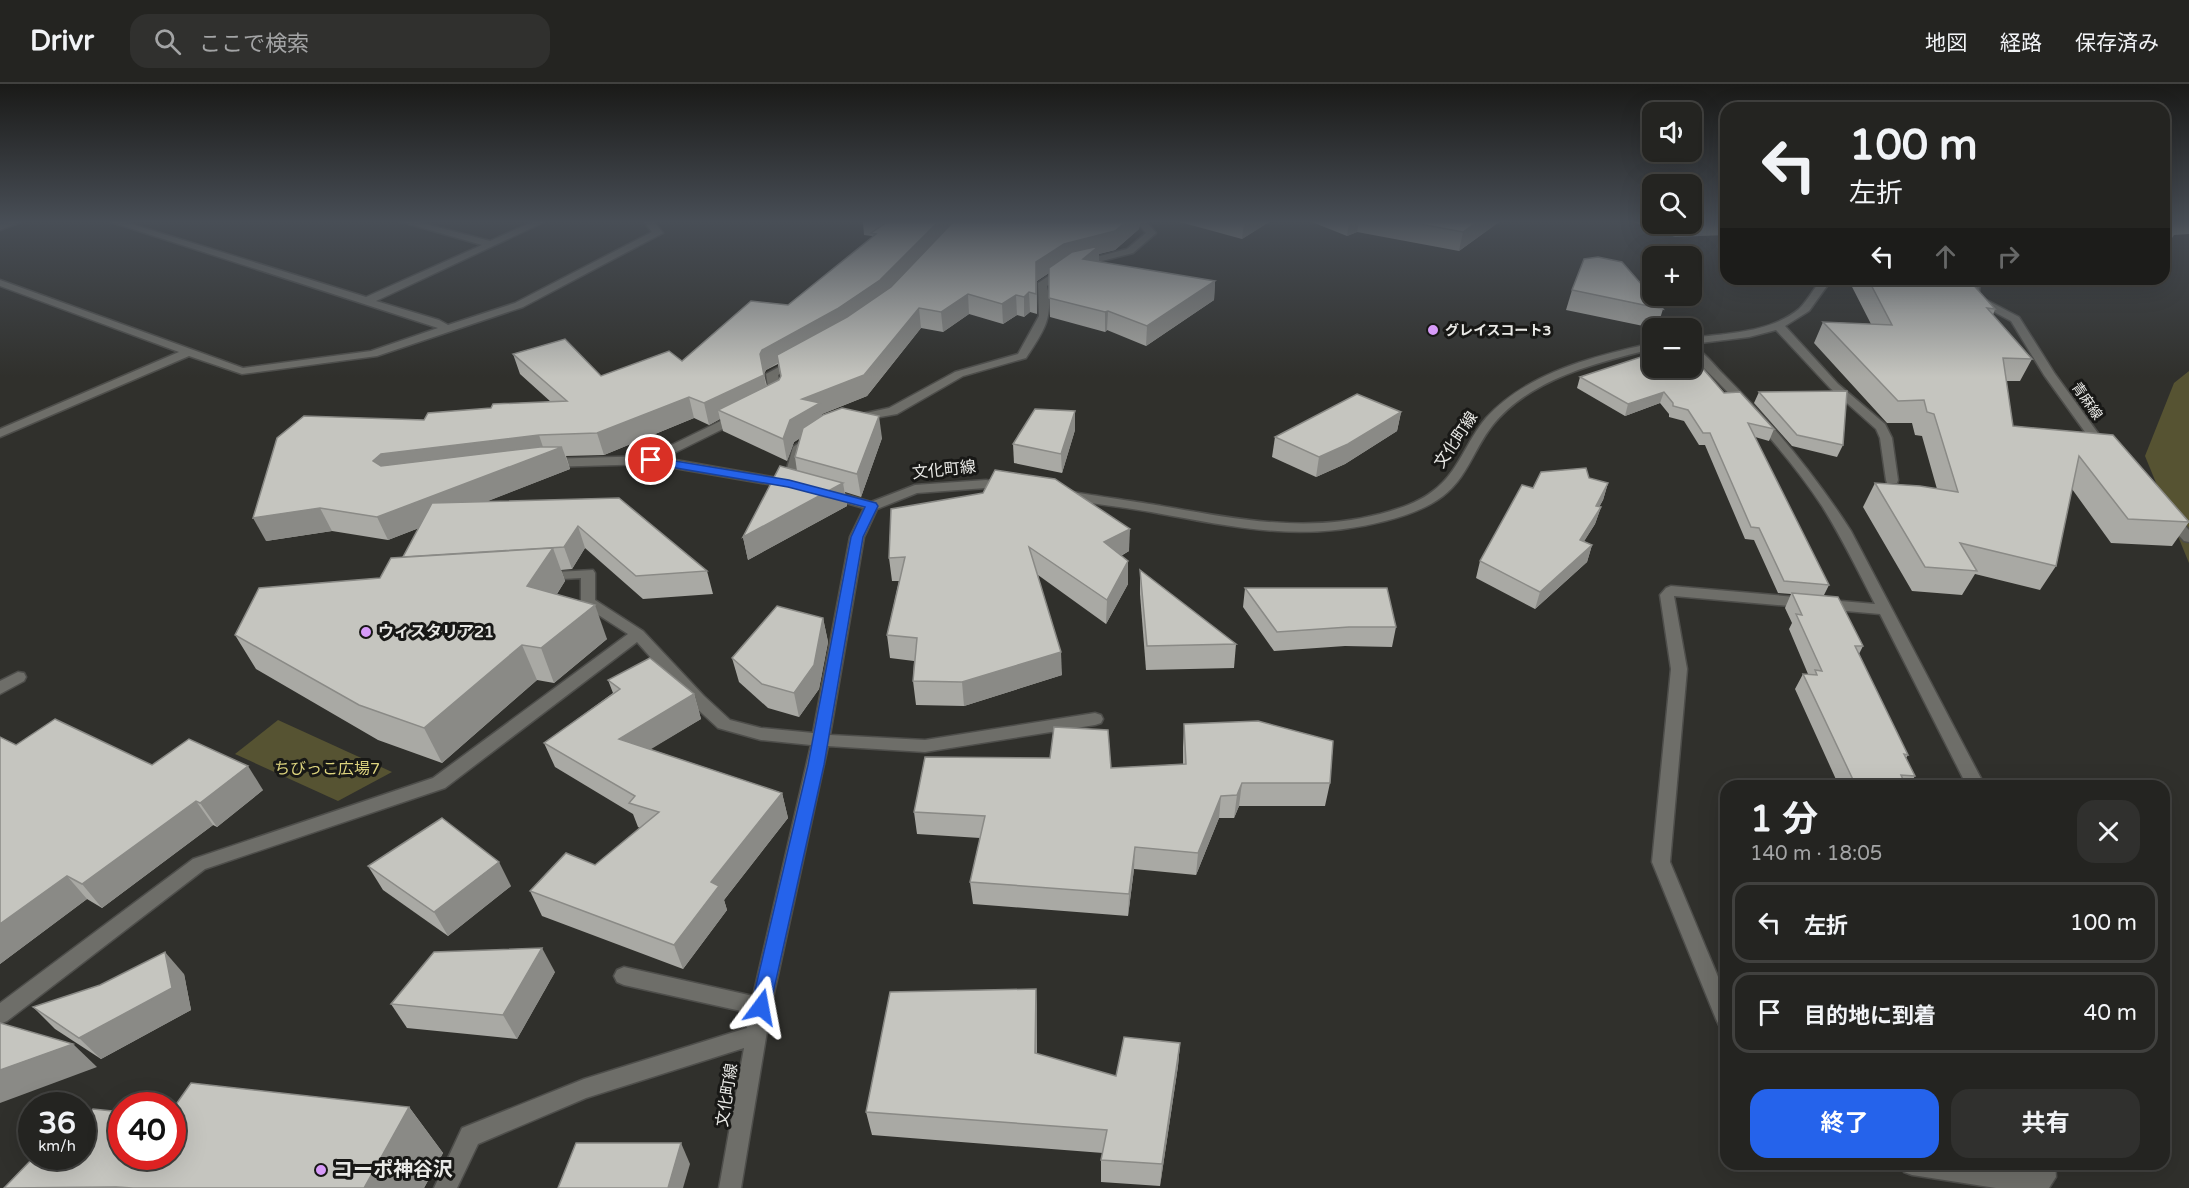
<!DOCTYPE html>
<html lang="ja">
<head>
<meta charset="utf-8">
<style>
	body { margin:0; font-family:"Varela Round","Noto Sans JP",sans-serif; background:#30302e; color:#f1f3f6; height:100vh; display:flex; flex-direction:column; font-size:22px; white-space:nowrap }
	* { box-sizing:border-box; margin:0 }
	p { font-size:20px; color:#a3a4a5 }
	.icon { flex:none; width:33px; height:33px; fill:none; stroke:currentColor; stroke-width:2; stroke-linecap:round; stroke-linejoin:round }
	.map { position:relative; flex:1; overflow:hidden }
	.panel { position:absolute; left:1720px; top:696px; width:450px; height:390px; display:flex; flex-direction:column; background:#242421; border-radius:18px; box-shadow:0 6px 24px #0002,0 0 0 2px #41413f }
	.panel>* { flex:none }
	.banner { position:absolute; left:1720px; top:18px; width:450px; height:183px; border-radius:18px; box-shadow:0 6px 24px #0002,0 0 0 2px #41413f; background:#242421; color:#f1f3f6; overflow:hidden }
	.controls { position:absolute; left:1642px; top:18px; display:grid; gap:12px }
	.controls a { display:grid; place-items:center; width:60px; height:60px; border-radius:12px; background:#242421; box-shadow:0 6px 24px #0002,0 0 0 2px #41413f; font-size:30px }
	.speed { position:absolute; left:18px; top:1008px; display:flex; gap:12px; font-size:30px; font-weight:700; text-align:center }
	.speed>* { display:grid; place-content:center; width:78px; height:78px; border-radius:50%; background:#242421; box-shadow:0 6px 24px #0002,0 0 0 2px #41413f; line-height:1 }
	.speed small { font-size:15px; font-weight:400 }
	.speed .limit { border:9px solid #d22; background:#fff; color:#111 }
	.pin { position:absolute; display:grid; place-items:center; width:51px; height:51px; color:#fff; margin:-26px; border:3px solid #fff; border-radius:50%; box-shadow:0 2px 6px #0007 }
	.me { position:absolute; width:66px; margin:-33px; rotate:13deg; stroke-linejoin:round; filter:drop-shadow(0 0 4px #0008) }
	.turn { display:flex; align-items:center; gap:21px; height:126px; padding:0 30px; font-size:27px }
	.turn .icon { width:78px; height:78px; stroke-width:2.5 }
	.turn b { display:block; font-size:42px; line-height:51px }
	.lanes { display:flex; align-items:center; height:57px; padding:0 30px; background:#0003; justify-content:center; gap:30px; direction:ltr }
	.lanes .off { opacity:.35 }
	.round { display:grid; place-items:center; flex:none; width:63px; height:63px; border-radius:18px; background:#30302e }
	.overview { display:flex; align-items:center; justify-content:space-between; height:102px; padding:0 30px }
	h1 { font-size:36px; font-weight:700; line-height:45px }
	.action { display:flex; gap:12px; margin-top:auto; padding:12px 30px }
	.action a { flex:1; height:69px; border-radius:18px; background:#2563eb; color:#fff; font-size:24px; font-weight:700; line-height:69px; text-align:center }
	.action a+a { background:#30302e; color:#f1f3f6 }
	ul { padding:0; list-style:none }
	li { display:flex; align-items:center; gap:18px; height:81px; margin:0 12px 9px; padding:0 18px; border:3px solid #41413f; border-radius:18px }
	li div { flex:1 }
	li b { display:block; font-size:22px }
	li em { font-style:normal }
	header { display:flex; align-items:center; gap:36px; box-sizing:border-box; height:84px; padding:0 30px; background:#242421; border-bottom:2px solid #41413f }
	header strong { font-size:28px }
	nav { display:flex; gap:33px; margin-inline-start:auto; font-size:21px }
	.search { width:420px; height:54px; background:#30302e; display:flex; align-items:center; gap:15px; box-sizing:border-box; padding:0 21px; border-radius:18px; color:#a3a4a5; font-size:22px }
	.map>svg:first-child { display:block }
</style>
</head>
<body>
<header>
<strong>Drivr</strong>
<div class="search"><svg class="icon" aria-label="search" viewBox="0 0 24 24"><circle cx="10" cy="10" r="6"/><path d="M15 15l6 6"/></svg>ここで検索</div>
<nav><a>地図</a><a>経路</a><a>保存済み</a></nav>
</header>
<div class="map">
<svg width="2189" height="1104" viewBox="0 0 2189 1104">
	<rect width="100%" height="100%" fill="#30302c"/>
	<g fill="#565332">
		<polygon points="2189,287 2189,479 2145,372 2174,299"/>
		<polygon points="278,636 392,688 338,717 235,670"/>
	</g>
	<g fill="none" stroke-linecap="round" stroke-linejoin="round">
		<defs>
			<g id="minor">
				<polygon points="7,138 21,138 0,146 0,140"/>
				<polygon points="111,138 125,138 366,213 482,161 402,138 418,138 490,157 532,138 544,138 376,217 439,236 448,241 515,219 652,148 644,138 654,138 663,149 523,223 377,272 242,290 189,272 0,353 0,345 179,268 0,202 0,196 243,284 371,267 438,244"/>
				<path d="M 1137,138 L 1147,138 L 1156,149 L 1133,169 L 1071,185 L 1047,202 C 1054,234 1043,248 1026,274 L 963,292 L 897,330 L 852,338 L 852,332 L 889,324 L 955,288 L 1018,270 L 1039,232 L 1038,199 L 1065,181 L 1127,165 L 1146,149 Z"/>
				<path d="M 1822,195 L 1832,195 L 1809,227 L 1785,242 L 1838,300 L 1885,340 L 1892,354 L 1898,396 L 1897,399 L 1887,399 L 1886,396 L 1880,354 L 1876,345 L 1830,304 L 1776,246 L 1749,253 L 1692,260 L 1692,254 C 1728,249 1770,249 1799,225 C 1808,216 1814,204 1822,195 Z"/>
				<polygon points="1970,195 1980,195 1979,212 2019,233 2055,290 2108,363 2106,366 2098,366 2044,291 2011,237 1970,215"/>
				<path d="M 1653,259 L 1653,265 C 1598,278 1529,295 1492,342 C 1474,365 1467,394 1443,412 C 1426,425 1405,432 1385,437 C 1301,459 1234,443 1151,428 C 1123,423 1094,420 1066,415 L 1059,411 L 1066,407 C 1096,412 1126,416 1156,421 C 1231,434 1304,450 1380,430 C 1398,425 1418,419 1433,407 C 1459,388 1466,357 1486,334 C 1528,288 1595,272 1653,259 Z"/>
				<path d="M 1692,263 C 1703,266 1714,281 1723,290 C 1771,338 1814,389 1851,447 L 1985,702 L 1967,702 L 1880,530 L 1674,512 L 1687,585 L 1670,778 L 1726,912 L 1726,944 L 1719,941 L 1716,935 L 1652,778 L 1671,585 L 1660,511 L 1666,504 L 1671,502 L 1875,520 C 1858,487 1842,454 1822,422 C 1786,367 1739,319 1692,272 Z"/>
				<polygon points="796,274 802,277 800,279 778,291 783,314 778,317 770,317 766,290"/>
				<polygon points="739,328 745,332 743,335 664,374 784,395 793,363 802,357 808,361 805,365 796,403 791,404 651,380 547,383 541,379 547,375 649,372"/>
				<polygon points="986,396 1011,400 1012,403 1006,407 986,404 917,409 877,425 864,453 830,651 925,656 1095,629 1101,631 1103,635 1101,639 1095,641 925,668 828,662 771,923 741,1104 719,1104 744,964 586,1014 478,1060 457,1104 434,1104 462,1044 584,995 747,944 750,929 624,901 617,898 614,892 617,886 624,883 753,912 811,661 761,656 718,644 692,620 637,558 445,704 205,785 7,937 0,940 0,919 193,775 433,694 628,550 583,521 581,518 581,494 543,496 538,495 536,492 538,489 593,486 595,489 595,516 643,547 704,612 730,636 761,644 813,649 850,453 864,424 821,412 820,409 826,405 871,418 915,401"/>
				<polygon points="2168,428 2173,429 2189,446 2189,458 2184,457 2161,432"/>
				<polygon points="18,588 24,589 26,593 24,597 0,610 0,597"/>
				<polygon points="1901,1080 1986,1080 2033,1087 2033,1080 2055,1080 2056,1093 2049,1104 1996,1104 1912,1091 1904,1088"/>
			</g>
		</defs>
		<use href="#minor" stroke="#4e4e4b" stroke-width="3"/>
		<use href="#minor" fill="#6e6e69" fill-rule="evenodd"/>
	</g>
	<g fill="#a9a9a4" fill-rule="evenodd">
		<path d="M 863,138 L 1140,138 L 1139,145 L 1115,166 L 1099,170 L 1099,178 L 1215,197 L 1214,216 L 1146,262 L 1107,246 L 1105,248 L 1050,233 L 1049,189 L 1037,197 L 1037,230 L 1030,228 L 1024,233 L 1017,231 L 1003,240 L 969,230 L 943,248 L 921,244 L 867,312 L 822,330 L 822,332 L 882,354 L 861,413 L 845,408 L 847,422 L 748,476 L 743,453 L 797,387 L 795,373 L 800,354 L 794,358 L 787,377 L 723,347 L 720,335 L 709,341 L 694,334 L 604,371 L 566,372 L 570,385 L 485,418 L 619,414 L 707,487 L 713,510 L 643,515 L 585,464 L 572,485 L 561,486 L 565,497 L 557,510 L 607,555 L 554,599 L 537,596 L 442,679 L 378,656 L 256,585 L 235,551 L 380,494 L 403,473 L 419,444 L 388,456 L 332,447 L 266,457 L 424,336 L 491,324 L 551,318 L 520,290 L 513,270 L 601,292 L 682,277 L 788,221 L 872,154 L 872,152 L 864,151 ZM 778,280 L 781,293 L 779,296 L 767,302 L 764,290 L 766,286 Z"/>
		<polygon points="1180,138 1269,138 1242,155"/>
		<polygon points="1312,138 1499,138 1459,167 1357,148 1347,152"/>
		<polygon points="1633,138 1653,138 1653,140 1692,140 1692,138 1726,138 1726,151 1675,153"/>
		<polygon points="2164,138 2189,138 2189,150 2174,151 2168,160 2164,159"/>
		<polygon points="1848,195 1968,195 1995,225 1993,231 2032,275 2020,297 2006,297 2013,342 2113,351 2189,438 2172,462 2111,459 2072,405 2056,482 2040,506 1975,490 1962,511 1912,507 1863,423 1875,399 1937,405 1922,352 1915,351 1912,339 1887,339 1814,259 1823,238 1871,240"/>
		<polygon points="1572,206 1663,225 1657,244 1653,244 1566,226"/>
		<polygon points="1580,293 1724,309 1774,345 1769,357 1755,353 1829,501 1824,511 1863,562 1859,570 1908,671 1906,674 1915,692 1909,702 1839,702 1795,605 1803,590 1808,590 1789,545 1792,539 1785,524 1791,510 1778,509 1754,456 1745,455 1705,361 1699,361 1684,337 1669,333 1669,330 1660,319 1625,332 1577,304"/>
		<polygon points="1759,308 1843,361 1837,373 1792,362 1754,319"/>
		<polygon points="1401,328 1397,347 1345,380 1316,393 1272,373 1275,353"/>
		<polygon points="1075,346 1062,389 1014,379 1013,360"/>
		<polygon points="1589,394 1608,399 1603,416 1599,423 1601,423 1595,440 1584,457 1592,461 1587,478 1535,525 1476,494 1480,477 1533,404"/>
		<polygon points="891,425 1129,467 1121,472 1128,500 1106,540 1038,491 1062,591 964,622 916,621 913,597 914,577 890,574 887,551 899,497 892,497 889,474"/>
		<polygon points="1140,486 1236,560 1234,584 1146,586 1140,510"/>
		<polygon points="1245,504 1396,543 1392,563 1345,562 1274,567 1243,523"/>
		<polygon points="823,534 828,558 819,605 799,633 768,624 739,598 732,574"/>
		<polygon points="608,596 694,610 701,635 650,665 782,709 788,734 724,816 727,826 683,885 542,832 530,807 595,781 640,744 638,743 633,730 555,683 544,659 613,609"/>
		<polygon points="1184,640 1330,699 1325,722 1239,722 1234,734 1219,734 1196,791 1134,785 1128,832 973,820 970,798 980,754 917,750 914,728 1111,684 1183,680 1183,663"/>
		<polygon points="16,661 152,681 263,706 217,743 213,741 102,824 87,815 0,880"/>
		<polygon points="368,782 511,802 448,852 383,806"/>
		<polygon points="555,888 517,955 407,944 391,920"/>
		<polygon points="184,890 191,926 101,975 55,945 33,923"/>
		<polygon points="1036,905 1037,929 1037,970 1116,992 1180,959 1178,982 1160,1102 1101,1098 1101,1076 1103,1069 872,1051 866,1028"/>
		<polygon points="409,1023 443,1069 424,1104 4,1104 82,1072 122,1072"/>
	</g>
	<g fill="#8a8a86">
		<polygon points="938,138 958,138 883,215 766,286 764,290 760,270 762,266"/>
		<polygon points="1126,138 1140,138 1139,145 1115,166 1099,170 1099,180 1064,179 1037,197 1037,230 1036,178 1064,160"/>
		<polygon points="1244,138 1269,138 1242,155"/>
		<polygon points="1349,138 1359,138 1357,148 1347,152"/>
		<polygon points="1477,138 1499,138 1459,167 1463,148"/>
		<polygon points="1215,197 1214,216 1146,262 1147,242"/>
		<polygon points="1029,208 1030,228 1024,233 1024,213"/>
		<polygon points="968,210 969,230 943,248 941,228"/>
		<polygon points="1016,211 1017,231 1003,240 1002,220"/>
		<polygon points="919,224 921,244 867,312 822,330 824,340 794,358 787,377 783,355 790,336 802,315"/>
		<polygon points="1108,227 1107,246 1105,248 1105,228"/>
		<polygon points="764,291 768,312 718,326 720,335 709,341 704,319"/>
		<polygon points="1664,308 1660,319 1625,332 1628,320"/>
		<polygon points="689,313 694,334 604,371 597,349"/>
		<polygon points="1075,327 1075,346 1062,389 1061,370"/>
		<polygon points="1401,328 1397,347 1345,380 1316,393 1319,373"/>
		<polygon points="879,332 882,354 861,413 857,390"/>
		<polygon points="539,351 545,369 562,363 570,385 388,456 377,433 391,392 373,377 381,370"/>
		<polygon points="843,399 847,422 748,476 743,453"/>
		<polygon points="1608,399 1603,416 1591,438 1596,422"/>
		<polygon points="1601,423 1595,440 1575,472 1580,456"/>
		<polygon points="320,424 332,447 266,457 253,434"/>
		<polygon points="578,442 585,464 572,485 564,463"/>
		<polygon points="1130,445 1129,467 1104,481 1104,458"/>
		<polygon points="1592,461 1587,478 1535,525 1540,508"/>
		<polygon points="553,464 565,497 540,536 527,502"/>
		<polygon points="1128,477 1128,500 1106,540 1107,516"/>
		<polygon points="595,521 607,555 554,599 541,564"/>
		<polygon points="823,534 828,558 819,605 799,633 794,609"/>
		<polygon points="522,561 537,596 442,679 424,644"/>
		<polygon points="1061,568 1062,591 964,622 962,598"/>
		<polygon points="694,610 701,635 628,679 619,655"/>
		<polygon points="248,682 263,706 217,743 200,719"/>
		<polygon points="1242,699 1239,722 1234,734 1237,711"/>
		<polygon points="782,709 788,734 724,816 727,826 683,885 674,861 711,798"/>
		<polygon points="1221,712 1219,734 1196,791 1198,769"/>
		<polygon points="196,717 213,741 102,824 82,800"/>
		<polygon points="1135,763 1134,785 1128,832 1129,810"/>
		<polygon points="499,778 511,802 448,852 434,828"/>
		<polygon points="67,792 87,815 0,880 0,840"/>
		<polygon points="542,864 555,888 517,955 503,931"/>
		<polygon points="165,868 184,890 191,926 101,975 79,954"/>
		<polygon points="1036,905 1037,929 1036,992 1035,969"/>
		<polygon points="1180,959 1178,982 1160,1102 1162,1080"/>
		<polygon points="73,960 97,983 0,1019 0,986"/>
		<polygon points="409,1023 443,1069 424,1104 364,1104"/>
		<polygon points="681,1059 690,1080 683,1104 668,1104"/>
	</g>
	<g fill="#c5c5bf" stroke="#8a8a86" stroke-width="1.5">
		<polygon points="887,138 938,138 880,196 837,225 762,266 760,270 764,291 704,319 689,313 597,349 539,351 381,370 373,377 381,382 540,363 562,363 377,433 320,424 253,434 277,354 304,332 424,336 428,329 491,324 493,320 567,317 513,270 565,255 601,292 669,267 682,277 751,217 788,221 876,150 871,149"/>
		<polygon points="953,138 1126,138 1115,147 1064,160 1036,178 1036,210 1029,208 1024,213 1016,211 1002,220 968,210 941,228 919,224 864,291 802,315 820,319 790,336 783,355 718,326 779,296 781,292 777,271 847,233 891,203"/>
		<polygon points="1409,138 1477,138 1463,148"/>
		<polygon points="2164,138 2181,138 2180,140"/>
		<polygon points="1099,162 1083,175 1215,197 1147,242 1108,227 1105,228 1049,214 1049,184 1072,168"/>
		<polygon points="1598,173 1622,178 1663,225 1572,206 1584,175"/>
		<polygon points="1868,195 1968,195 1995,225 1987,224 2032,275 2003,274 2013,342 2113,351 2189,438 2128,435 2079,372 2056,482 1960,459 1977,487 1925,483 1875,399 1920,402 1958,408 1934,330 1927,328 1924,316 1898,317 1823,238 1892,241"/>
		<polygon points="1653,269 1653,284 1692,284 1692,272 1724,309 1740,308 1774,345 1748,339 1829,501 1784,497 1759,444 1751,443 1710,349 1703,349 1688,326 1673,322 1673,319 1664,308 1628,320 1580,293"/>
		<polygon points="1847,307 1843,361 1797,351 1759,308"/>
		<polygon points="1357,310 1401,328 1348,360 1319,373 1275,353"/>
		<polygon points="842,324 879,332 857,390 795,373 803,344 823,331"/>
		<polygon points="1035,325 1075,327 1061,370 1013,360"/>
		<polygon points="780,382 843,399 743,453"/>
		<polygon points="1586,384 1589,394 1608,399 1596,422 1601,423 1580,456 1592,461 1540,508 1480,477 1522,401 1533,404 1541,388"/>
		<polygon points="995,386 1055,395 1130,445 1104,458 1128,477 1107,516 1029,463 1061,568 962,598 913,597 917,554 887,551 905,473 889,474 891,425 983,409"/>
		<polygon points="619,414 707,487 636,492 578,442 564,463 403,473 432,419"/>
		<polygon points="553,464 527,502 595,521 541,564 522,561 424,644 359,621 235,551 259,504 380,494 391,474"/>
		<polygon points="1140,486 1236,560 1147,562"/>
		<polygon points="1245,504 1387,504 1396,543 1349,543 1277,548"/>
		<polygon points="1792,509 1838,513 1863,562 1855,562 1908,671 1904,670 1915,692 1901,691 1906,702 1856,702 1803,590 1817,591 1815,586 1822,587 1796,530 1802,531"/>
		<polygon points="777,522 823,534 814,581 794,609 762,600 732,574"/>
		<polygon points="650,574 694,610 619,655 782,709 711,798 719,802 674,861 530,807 566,769 595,781 659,728 629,719 635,712 544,659 620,605 608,596"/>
		<polygon points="55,635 152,681 189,655 248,682 200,719 196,717 82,800 67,792 0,840 0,653 16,661"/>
		<polygon points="1258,637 1333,657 1330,699 1242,699 1237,711 1221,712 1198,769 1135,763 1129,810 970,798 985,732 914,728 925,673 1050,674 1054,643 1108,646 1111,684 1186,680 1184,640"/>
		<polygon points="442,734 499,778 434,828 368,782"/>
		<polygon points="542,864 503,931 391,920 434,868"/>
		<polygon points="165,868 172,904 79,954 33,923 100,901"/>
		<polygon points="1036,905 1035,969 1116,992 1124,953 1180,959 1162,1080 1101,1076 1107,1046 866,1028 890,908"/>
		<polygon points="0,939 73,960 0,986"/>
		<polygon points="191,999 409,1023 364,1104 133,1104 116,1103 4,1104 35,1072 82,1072 82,1038 93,1025 122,1028 122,1072 172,1072 172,1026"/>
		<polygon points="576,1059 681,1059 668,1104 558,1104"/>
	</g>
	<linearGradient id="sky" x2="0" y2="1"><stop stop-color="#1a1a18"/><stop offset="0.47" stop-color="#484e56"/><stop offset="1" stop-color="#484e56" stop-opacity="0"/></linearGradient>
	<rect width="2189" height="293" fill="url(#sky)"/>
	<polygon fill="#2563eb" stroke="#184099" stroke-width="1.5" points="651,373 789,396 876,419 878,422 863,453 824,681 770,923 767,929 761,932 754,929 751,923 808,681 851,453 865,423 788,403 647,379 647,374"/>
	<g fill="#d79bf9" stroke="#181816" stroke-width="2">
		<circle cx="1433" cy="246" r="6"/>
		<circle cx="366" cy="548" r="6"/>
		<circle cx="321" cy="1086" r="6"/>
	</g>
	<g text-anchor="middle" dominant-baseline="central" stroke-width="6" stroke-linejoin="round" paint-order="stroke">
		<g font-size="14" font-weight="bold" fill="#e9e9e6" stroke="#181816" text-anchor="start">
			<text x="1445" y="246">グレイスコート3</text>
		</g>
		<g font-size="14" fill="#e9e9e6" stroke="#181816">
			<text transform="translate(2087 317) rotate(55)">青麻線</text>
		</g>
		<g font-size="16" fill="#e9e9e6" stroke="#181816">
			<text transform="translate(1456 356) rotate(-56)">文化町線</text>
			<text transform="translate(944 386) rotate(-6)">文化町線</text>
			<text transform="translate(727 1011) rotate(-81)">文化町線</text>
		</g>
		<g font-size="16" font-weight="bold" fill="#e9e9e6" stroke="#181816" text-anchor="start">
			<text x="378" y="548">ウィスタリア21</text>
		</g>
		<g font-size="16" fill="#ddd47e" stroke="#181816">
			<text x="327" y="685">ちびっこ広場7</text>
		</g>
		<g font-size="20" font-weight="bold" fill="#e9e9e6" stroke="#181816" text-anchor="start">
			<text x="333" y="1086">コーポ神谷沢</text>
		</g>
	</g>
</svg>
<div class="controls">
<a><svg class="icon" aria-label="sound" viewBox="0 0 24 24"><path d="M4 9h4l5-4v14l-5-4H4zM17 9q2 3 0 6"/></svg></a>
<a><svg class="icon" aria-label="search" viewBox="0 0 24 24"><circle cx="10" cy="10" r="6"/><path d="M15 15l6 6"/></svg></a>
<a>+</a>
<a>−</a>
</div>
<div class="speed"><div>36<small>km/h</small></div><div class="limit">40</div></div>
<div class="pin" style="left:651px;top:376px;background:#d93025"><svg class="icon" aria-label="arrive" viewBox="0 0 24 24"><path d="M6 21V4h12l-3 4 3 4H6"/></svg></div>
<svg class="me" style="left:761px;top:923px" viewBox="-20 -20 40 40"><path d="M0-17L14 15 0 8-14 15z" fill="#2563eb" stroke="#fff" stroke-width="4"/></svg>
<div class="banner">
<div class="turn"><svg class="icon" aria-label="left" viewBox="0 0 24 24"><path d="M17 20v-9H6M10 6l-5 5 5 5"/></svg><div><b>100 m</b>左折</div></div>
<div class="lanes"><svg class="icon" aria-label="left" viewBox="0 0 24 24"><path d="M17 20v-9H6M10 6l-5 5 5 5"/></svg><svg class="icon off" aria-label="ahead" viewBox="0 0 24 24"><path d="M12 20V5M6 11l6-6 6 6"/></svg><svg class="icon off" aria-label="right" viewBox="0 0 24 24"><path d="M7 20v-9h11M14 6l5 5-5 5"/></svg></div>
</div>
<section class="panel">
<div class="overview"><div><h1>1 分</h1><p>140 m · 18:05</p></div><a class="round"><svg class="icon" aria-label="close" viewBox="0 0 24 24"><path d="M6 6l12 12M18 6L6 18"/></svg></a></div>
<ul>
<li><svg class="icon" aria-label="left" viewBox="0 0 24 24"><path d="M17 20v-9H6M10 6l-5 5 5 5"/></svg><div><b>左折</b></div><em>100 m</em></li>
<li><svg class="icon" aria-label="arrive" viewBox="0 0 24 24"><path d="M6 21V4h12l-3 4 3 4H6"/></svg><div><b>目的地に到着</b></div><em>40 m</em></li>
</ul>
<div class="action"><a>終了</a><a>共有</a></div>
</section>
</div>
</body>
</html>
